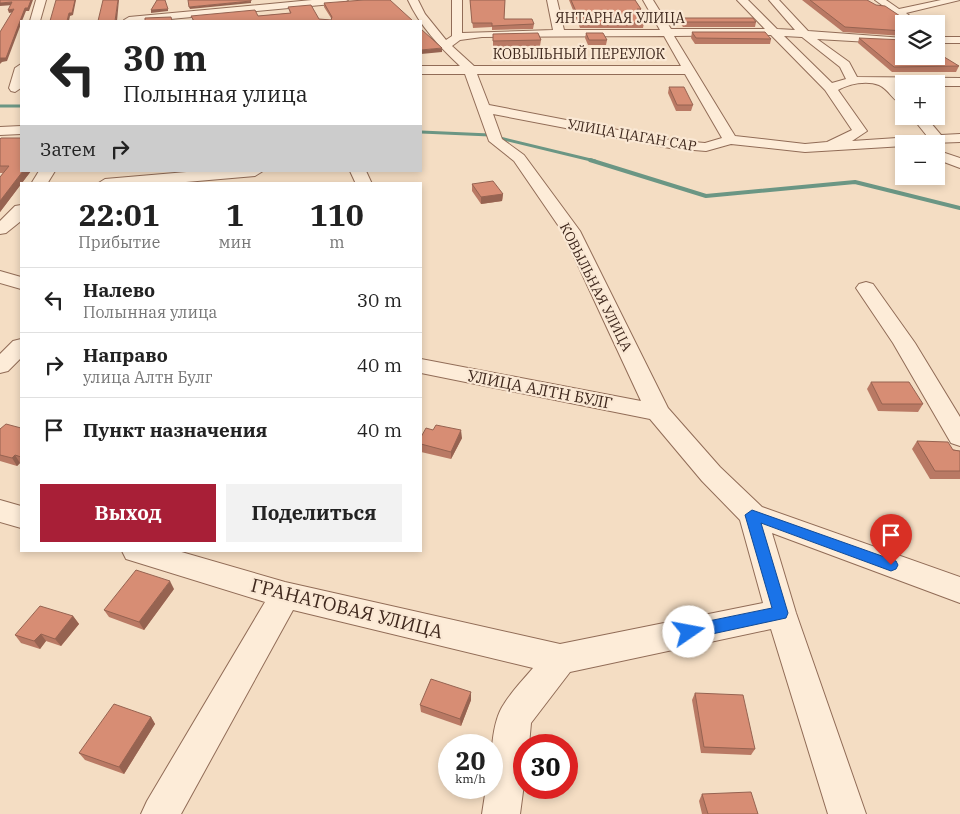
<!DOCTYPE html>
<html lang="ru">
<head>
<meta charset="utf-8">
<style>
	body { margin:0; font-family:"IBM Plex Serif",serif; background:#f2f2f2; color:#222; height:100vh; display:flex; flex-direction:column; font-size:19px; white-space:nowrap }
	* { box-sizing:border-box; margin:0 }
	p { font-size:16px; color:#767676 }
	.icon { flex:none; width:28px; height:28px; fill:none; stroke:currentColor; stroke-width:2; stroke-linecap:round; stroke-linejoin:round }
	.map { position:relative; flex:1; overflow:hidden }
	.drawer { position:absolute; left:20px; top:182px; width:402px; height:370px; display:flex; flex-direction:column; background:#fff; border-radius:0px; box-shadow:0 2px 8px #0003 }
	.drawer>* { flex:none }
	.top-card { position:absolute; left:20px; top:20px; width:402px; height:152px; border-radius:0px; box-shadow:0 2px 8px #0003; background:#fff; color:#222; overflow:hidden }
	.buttons { position:absolute; left:895px; top:15px; display:grid; gap:10px }
	.buttons a { display:grid; place-items:center; width:50px; height:50px; border-radius:0px; background:#fff; box-shadow:0 2px 8px #0003; font-size:25px }
	.speed { position:absolute; left:438px; top:734px; display:flex; gap:10px; font-size:25px; font-weight:700; text-align:center }
	.speed>* { display:grid; place-content:center; width:65px; height:65px; border-radius:50%; background:#fff; box-shadow:0 2px 8px #0003; line-height:1 }
	.speed small { font-size:12px; font-weight:400 }
	.speed .limit { border:8px solid #d22; background:#fff; color:#111 }
	.pin { position:absolute; display:grid; place-items:center; width:42px; height:42px; color:#fff; margin:-51px -21px; border-radius:50% 50% 50% 0; rotate:-45deg; box-shadow:0 0 5px #0007 }
	.pin .icon { rotate:45deg }
	.me { position:absolute; width:55px; margin:-28px; rotate:78deg; stroke-linejoin:round; filter:drop-shadow(0 0 4px #0008) }
	.turn { display:flex; align-items:center; gap:18px; height:105px; padding:0 20px; font-size:22px }
	.turn .icon { width:65px; height:65px; stroke-width:2.5 }
	.turn b { display:block; font-size:35px; line-height:42px }
	.then { display:flex; align-items:center; height:48px; padding:0 20px; background:#0003; gap:10px; font-size:19px }
	.eta { display:flex; justify-content:space-evenly; align-items:center; height:85px; text-align:center }
	.eta b { font-size:30px; font-weight:700; line-height:35px }
	.action { display:flex; gap:10px; margin-top:auto; padding:10px 20px }
	.action a { flex:1; height:58px; border-radius:0px; background:#a81f37; color:#fff; font-size:20px; font-weight:700; line-height:58px; text-align:center }
	.action a+a { background:#f2f2f2; color:#222 }
	ul { padding:0; list-style:none }
	li { display:flex; align-items:center; gap:15px; height:65px; padding:0 20px; border-top:1px solid #e0e0e0 }
	li div { flex:1 }
	li b { display:block; font-size:19px }
	li em { font-style:normal }
	.map>svg:first-child { display:block }
</style>
</head>
<body>
<div class="map">
<svg width="960" height="814" viewBox="0 0 960 814">
	<rect width="100%" height="100%" fill="#f4ddc3"/>
	<g fill="none" stroke-linecap="round" stroke-linejoin="round">
		<g stroke="#6b9684" stroke-width="3">
			<polyline points="0,106 21,106"/>
			<polyline points="421,132 490,135"/>
			<polyline points="500,138 595,161"/>
		</g>
		<polyline stroke="#6b9684" stroke-width="4" points="590,160 706,196 855,182 960,208"/>
		<defs>
			<g id="minor">
				<polygon points="36,0 46,0 40,21 30,21"/>
				<polygon points="312,0 348,0 343,3 149,21 124,20 129,17"/>
				<path d="M 408,0 L 418,0 L 425,14 L 446,40 L 452,36 L 452,0 L 462,0 L 462,33 L 553,30 L 547,0 L 557,0 L 564,30 L 660,30 L 643,0 L 653,0 L 671,29 L 765,29 L 737,0 L 748,0 L 777,29 L 795,30 L 769,0 L 779,0 L 808,31 L 904,38 L 904,44 L 817,39 L 849,62 L 857,77 L 960,78 L 960,86 L 936,86 L 936,84 L 895,86 L 904,94 L 904,105 C 893,102 889,89 879,85 C 866,80 849,84 838,90 L 867,131 L 852,141 L 927,136 L 911,116 L 925,116 L 941,135 L 960,134 L 960,142 L 904,144 L 904,146 L 805,152 L 731,144 L 706,151 L 670,148 L 493,114 L 502,139 L 524,155 L 580,231 L 668,408 L 720,467 L 762,507 L 960,577 L 960,603 L 772,533 L 796,613 L 866,814 L 828,814 L 771,629 L 570,672 L 531,723 L 529,745 L 524,745 L 524,784 L 520,814 L 482,814 L 486,788 L 491,788 C 491,764 490,724 504,704 C 512,691 523,680 533,668 L 293,610 L 181,814 L 141,814 L 147,801 L 265,602 L 126,559 L 122,551 L 178,551 L 285,582 L 560,644 L 763,603 L 740,520 L 702,481 L 650,419 L 421,373 L 421,359 L 641,401 L 562,231 L 514,161 L 489,141 L 465,74 L 421,74 L 421,66 L 460,66 C 439,46 420,26 408,0 ZM 771,35 L 825,90 L 852,130 L 827,142 L 805,144 L 735,136 L 674,36 ZM 664,36 L 681,66 L 474,66 L 452,46 L 460,40 L 482,37 ZM 784,36 L 802,37 L 840,67 L 846,79 L 832,83 ZM 477,74 L 685,74 L 722,138 L 705,143 L 670,140 L 489,105 Z"/>
				<polygon points="875,0 886,0 899,9 941,0 960,0 906,13 916,21 912,24 907,23"/>
				<rect x="936" y="37" width="24" height="6"/>
				<polygon points="21,64 21,88 15,92 11,91 9,88 15,68"/>
				<polygon points="21,126 21,134 0,135 0,127"/>
				<polygon points="936,150 960,158 960,168 936,159"/>
				<polygon points="39,171 55,171 47,184 31,184"/>
				<polygon points="198,171 263,171 255,176 163,184 97,184 105,179"/>
				<polygon points="350,171 366,171 372,184 356,184"/>
				<polygon points="21,205 21,221 6,233 0,234 0,221 15,206"/>
				<polygon points="0,271 21,277 21,289 0,283"/>
				<polygon points="866,282 873,284 915,343 960,417 960,446 951,443 893,343 856,288 859,284"/>
				<polygon points="21,339 21,358 8,371 0,373 0,354 13,341"/>
				<polygon points="0,500 21,506 21,528 0,522"/>
			</g>
		</defs>
		<use href="#minor" stroke="#916c57" stroke-width="2"/>
		<use href="#minor" fill="#fdecd8" fill-rule="evenodd"/>
	</g>
	<g fill="#b97964">
		<polygon points="470,0 505,0 504,19 534,24 533,29 492,30 492,27 473,28"/>
		<polygon points="569,0 635,0 641,9 640,14 639,14 644,23 643,28 580,28"/>
		<polygon points="802,0 867,0 904,24 904,35 903,36 843,32"/>
		<polygon points="324,3 413,21 193,21 191,16 258,16 290,13 288,7 319,19 331,20 331,18 324,7"/>
		<polygon points="680,18 756,22 755,27 683,27 680,23"/>
		<polygon points="692,32 771,39 770,44 695,44 691,38"/>
		<polygon points="586,33 607,40 606,45 588,45 585,38"/>
		<polygon points="493,34 541,40 540,46 493,47"/>
		<polygon points="859,38 959,66 956,72 892,72 858,43"/>
		<polygon points="669,87 693,105 691,111 676,111 668,93"/>
		<polygon points="0,139 21,171 31,171 0,212 0,177 3,173 0,173"/>
		<polygon points="472,184 503,194 502,201 481,204 472,191"/>
		<polygon points="871,382 923,404 918,412 878,411 867,389"/>
		<polygon points="21,428 21,464 20,463 17,466 0,461 0,429"/>
		<polygon points="421,437 462,438 451,459 421,452"/>
		<polygon points="917,441 960,451 960,479 930,479 912,449"/>
		<polygon points="174,589 144,630 109,617 104,610"/>
		<polygon points="73,616 79,624 61,646 46,641 40,649 21,643 15,635"/>
		<polygon points="695,693 755,749 751,755 701,753 692,700"/>
		<polygon points="471,700 461,726 421,712 420,705"/>
		<polygon points="151,717 155,724 124,774 85,760 79,753"/>
		<polygon points="702,794 758,814 702,814 699,801"/>
	</g>
	<g fill="#966351">
		<polygon points="31,0 33,0 29,11 26,11 22,21 21,21 21,24 7,61 2,62 0,64 0,58 25,8"/>
		<polygon points="75,0 76,0 73,15 70,16 69,21 67,21 69,13"/>
		<polygon points="118,0 119,0 117,21 115,21"/>
		<polygon points="251,1 251,3 190,9 189,7"/>
		<polygon points="12,2 13,5 0,6 0,3"/>
		<polygon points="14,9 15,12 9,13 8,10"/>
		<polygon points="168,9 168,11 151,13 151,10"/>
		<polygon points="442,48 442,52 421,54 421,50"/>
		<polygon points="23,171 31,171 0,212 0,201"/>
		<polygon points="503,194 502,201 481,204 481,197"/>
		<polygon points="461,430 462,438 451,459 451,452"/>
		<polygon points="15,455 20,463 17,466 12,458"/>
		<polygon points="170,581 174,589 144,630 139,622"/>
		<polygon points="73,616 79,624 61,646 55,639"/>
		<polygon points="41,634 46,641 40,649 34,641"/>
		<polygon points="471,692 471,700 461,726 460,719"/>
		<polygon points="151,717 155,724 124,774 119,767"/>
	</g>
	<g fill="#d78d74" stroke="#966351">
		<polygon points="0,0 31,0 28,8 25,8 6,58 0,58 0,32 14,9 8,10 12,2 0,3"/>
		<polygon points="56,0 75,0 72,13 69,13 67,21 50,21"/>
		<polygon points="103,0 118,0 115,21 98,21"/>
		<polygon points="157,0 165,0 168,9 151,10"/>
		<polygon points="188,0 251,0 251,1 189,7"/>
		<polygon points="364,0 390,0 413,21 194,21 191,16 255,10 258,16 291,13 288,7 311,5 319,19 331,20 332,17 324,3"/>
		<polygon points="470,0 505,0 504,19 532,19 534,24 492,26 492,23 472,23"/>
		<polygon points="571,0 635,0 641,9 637,9 644,23 581,23"/>
		<polygon points="810,0 867,0 876,5 885,6 912,24 904,24 904,29 902,29 904,31 845,27"/>
		<polygon points="171,17 172,21 145,21 145,18"/>
		<polygon points="680,18 753,18 756,22 684,22"/>
		<polygon points="421,29 442,48 421,50"/>
		<polygon points="692,32 765,32 771,39 696,38"/>
		<polygon points="538,33 541,40 493,41 493,34"/>
		<polygon points="586,33 603,33 607,40 589,40"/>
		<polygon points="859,38 904,40 904,56 936,56 936,52 959,66 894,67"/>
		<polygon points="669,87 684,87 693,105 677,105"/>
		<polygon points="1,138 21,138 21,171 23,171 0,201 0,177 9,166 0,166 0,139"/>
		<polygon points="493,181 503,194 481,197 472,184"/>
		<polygon points="871,382 909,382 923,404 882,404"/>
		<polygon points="6,424 21,428 21,457 15,455 12,458 0,455 0,429"/>
		<polygon points="436,425 461,430 451,452 421,444 421,437 426,428 433,430"/>
		<polygon points="917,441 948,442 953,450 960,451 960,471 935,471"/>
		<polygon points="136,570 170,581 139,622 104,610"/>
		<polygon points="40,606 73,616 55,639 41,634 34,641 15,635"/>
		<polygon points="431,679 471,692 460,719 420,705"/>
		<polygon points="695,693 743,695 755,749 704,747"/>
		<polygon points="114,704 151,717 119,767 79,753"/>
		<polygon points="751,792 758,814 708,814 702,794"/>
	</g>
	<polygon fill="#1a73e8" stroke="#114b97" points="752,510 896,561 898,565 896,569 891,571 761,523 788,613 786,618 689,639 683,637 681,632 683,627 689,625 772,608 745,515"/>
	<g text-anchor="middle" dominant-baseline="central" stroke-width="4.5" stroke-linejoin="round" paint-order="stroke">
		<g font-size="14" fill="#3f281d" stroke="#fae8d4">
			<text x="620" y="18">ЯНТАРНАЯ УЛИЦА</text>
			<text x="579" y="54">КОВЫЛЬНЫЙ ПЕРЕУЛОК</text>
			<text transform="translate(632 135) rotate(10)">УЛИЦА ЦАГАН САР</text>
			<text transform="translate(596 287) rotate(63)">КОВЫЛЬНАЯ УЛИЦА</text>
		</g>
		<g font-size="16" fill="#3f281d" stroke="#fae8d4">
			<text transform="translate(540 389) rotate(11)">УЛИЦА АЛТН БУЛГ</text>
		</g>
		<g font-size="19" fill="#3f281d" stroke="#fae8d4">
			<text transform="translate(347 608) rotate(14)">ГРАНАТОВАЯ УЛИЦА</text>
		</g>
	</g>
</svg>
<div class="buttons">
<a><svg class="icon" aria-label="layers" viewBox="0 0 24 24"><path d="M12 4l9 5-9 5-9-5zM3 14l9 5 9-5"/></svg></a>
<a>+</a>
<a>−</a>
</div>
<div class="speed"><div>20<small>km/h</small></div><div class="limit">30</div></div>
<div class="pin" style="left:891px;top:565px;background:#d93025"><svg class="icon" aria-label="arrive" viewBox="0 0 24 24"><path d="M6 21V4h12l-3 4 3 4H6"/></svg></div>
<svg class="me" style="left:689px;top:632px" viewBox="-20 -20 40 40"><circle r="19" fill="#fff"/><path d="M0-13L10 11 0 6-10 11z" fill="#1a73e8"/></svg>
<div class="top-card">
<div class="turn"><svg class="icon" aria-label="left" viewBox="0 0 24 24"><path d="M17 20v-9H6M10 6l-5 5 5 5"/></svg><div><b>30 m</b>Полынная улица</div></div>
<div class="then">Затем<svg class="icon" aria-label="right" viewBox="0 0 24 24"><path d="M7 20v-9h11M14 6l5 5-5 5"/></svg></div>
</div>
<section class="drawer">
<div class="eta">
<div><b>22:01</b><p>Прибытие</p></div>
<div><b>1</b><p>мин</p></div>
<div><b>110</b><p>m</p></div>
</div>
<ul>
<li><svg class="icon" aria-label="left" viewBox="0 0 24 24"><path d="M17 20v-9H6M10 6l-5 5 5 5"/></svg><div><b>Налево</b><p>Полынная улица</p></div><em>30 m</em></li>
<li><svg class="icon" aria-label="right" viewBox="0 0 24 24"><path d="M7 20v-9h11M14 6l5 5-5 5"/></svg><div><b>Направо</b><p>улица Алтн Булг</p></div><em>40 m</em></li>
<li><svg class="icon" aria-label="arrive" viewBox="0 0 24 24"><path d="M6 21V4h12l-3 4 3 4H6"/></svg><div><b>Пункт назначения</b></div><em>40 m</em></li>
</ul>
<div class="action"><a>Выход</a><a>Поделиться</a></div>
</section>
</div>
</body>
</html>
